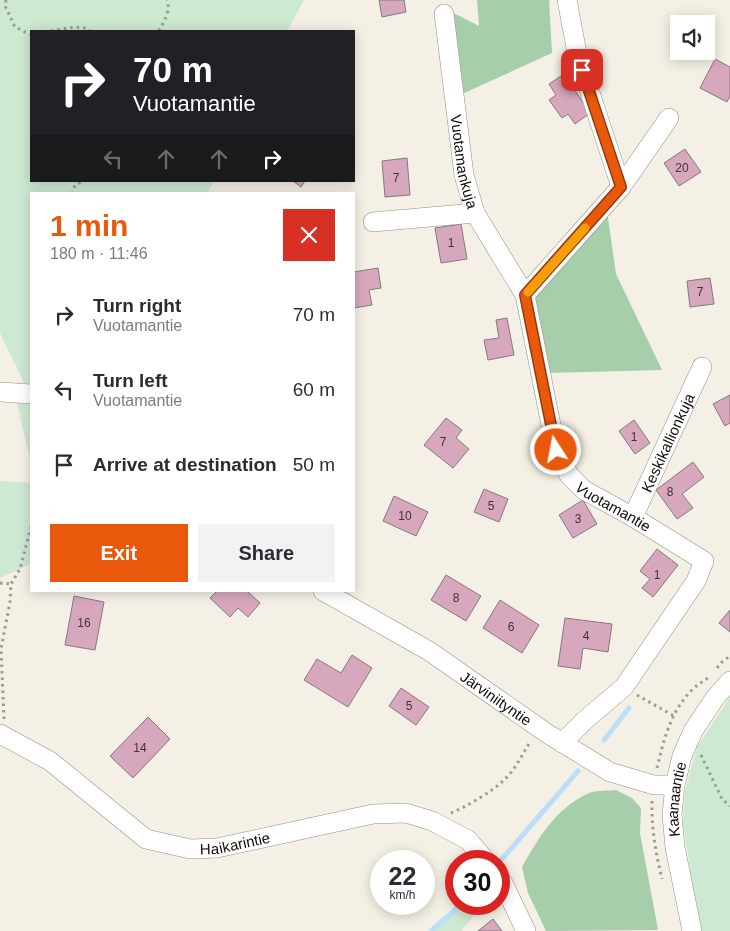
<!DOCTYPE html>
<html lang="en">
<head>
<meta charset="utf-8">
<style>
	body { margin:0; font-family:Helvetica,sans-serif; background:#f2f2f3; color:#2b2b33; height:100vh; display:flex; flex-direction:column; font-size:19px; white-space:nowrap }
	* { box-sizing:border-box; margin:0 }
	p { font-size:16px; color:#7c7c81 }
	.icon { flex:none; width:28px; height:28px; fill:none; stroke:currentColor; stroke-width:2; stroke-linecap:round; stroke-linejoin:round }
	.map { position:relative; flex:1; overflow:hidden }
	.sheet { position:absolute; left:30px; top:192px; width:325px; height:400px; display:flex; flex-direction:column; background:#fff; border-radius:0px; box-shadow:0 2px 12px #0003 }
	.sheet>* { flex:none }
	.hud { position:absolute; left:30px; top:30px; width:325px; height:152px; border-radius:0px; box-shadow:0 2px 12px #0003; background:#202124; color:#fff; overflow:hidden }
	.controls { position:absolute; left:670px; top:15px; display:grid; gap:10px }
	.controls a { display:grid; place-items:center; width:45px; height:45px; border-radius:0px; background:#fff; box-shadow:0 2px 12px #0003; font-size:25px }
	.speed { position:absolute; left:370px; top:850px; display:flex; gap:10px; font-size:25px; font-weight:700; text-align:center }
	.speed>* { display:grid; place-content:center; width:65px; height:65px; border-radius:50%; background:#fff; box-shadow:0 2px 12px #0003; line-height:1 }
	.speed small { font-size:12px; font-weight:400 }
	.speed .limit { border:8px solid #d22; background:#fff; color:#111 }
	.pin { position:absolute; display:grid; place-items:center; width:42px; height:42px; color:#fff; margin:-21px; border-radius:10px; box-shadow:0 2px 8px #0006 }
	.me { position:absolute; width:55px; margin:-28px; rotate:349deg; stroke-linejoin:round; filter:drop-shadow(0 0 4px #0008) }
	.turn { display:flex; align-items:center; gap:18px; height:105px; padding:0 20px; font-size:22px }
	.turn .icon { width:65px; height:65px; stroke-width:2.5 }
	.turn b { display:block; font-size:35px; line-height:42px }
	.lanes { display:flex; align-items:center; height:48px; padding:0 20px; background:#0003; justify-content:center; gap:25px; direction:ltr }
	.lanes .off { opacity:.35 }
	.round { display:grid; place-items:center; flex:none; width:52px; height:52px; border-radius:0px; background:#f2f2f3 }
	.summary { display:flex; align-items:center; justify-content:space-between; height:85px; padding:0 20px }
	h1 { font-size:30px; font-weight:700; line-height:38px; color:#ea580c }
	.button { display:flex; gap:10px; margin-top:auto; padding:10px 20px }
	.button a { flex:1; height:58px; border-radius:0px; background:#ea580c; color:#fff; font-size:20px; font-weight:700; line-height:58px; text-align:center }
	.button a+a { background:#f2f2f3; color:#2b2b33 }
	ul { padding:0; list-style:none }
	li { display:flex; align-items:center; gap:15px; height:75px; padding:0 20px }
	li div { flex:1 }
	li b { display:block; font-size:19px }
	li em { font-style:normal }
	.map>svg:first-child { display:block }
</style>
</head>
<body>
<div class="map">
<svg width="730" height="931" viewBox="0 0 730 931">
	<rect width="100%" height="100%" fill="#f4f0e5"/>
	<g fill="#cde9d1">
		<polygon points="0,0 304,0 287,31 31,31 31,181 214,181 207,194 31,194 31,385 25,385 0,333"/>
		<polygon points="16,399 31,401 31,463"/>
		<polygon points="0,481 31,483 31,564 0,578"/>
		<polygon points="730,697 730,931 702,931 692,883 683,822 685,791 697,747"/>
		<polygon points="458,904 484,904 461,931 431,931 453,912"/>
	</g>
	<g fill="#a6ceab">
		<polygon points="477,0 549,0 552,53 462,94 438,5 479,26"/>
		<polygon points="605,197 616,274 662,370 547,373 530,290"/>
		<path d="M 616,790 L 632,798 L 641,808 L 640,833 L 658,930 L 546,931 L 528,893 L 522,867 C 539,837 556,808 589,793 C 597,790 608,791 616,790 Z"/>
	</g>
	<g fill="none" stroke-linecap="round" stroke-linejoin="round">
		<g stroke="#bcdef9" stroke-width="5">
			<polyline points="604,740 629,708"/>
			<polyline points="502,859 578,771"/>
			<polyline points="431,931 453,912 460,904"/>
		</g>
	</g>
	<g fill="#d7a7be" stroke="#85797e">
		<polygon points="379,0 404,0 406,12 382,17"/>
		<polygon points="715,59 730,67 730,96 727,102 700,88"/>
		<polygon points="564,74 590,113 575,124 568,114 562,118 549,100 556,95 549,84"/>
		<polygon points="685,149 701,172 679,186 664,163"/>
		<polygon points="407,158 410,195 385,197 382,161"/>
		<polygon points="293,181 305,181 301,187"/>
		<polygon points="461,224 467,259 441,263 435,228"/>
		<polygon points="378,268 381,288 369,290 372,305 354,308 354,272"/>
		<polygon points="710,278 714,304 690,307 687,281"/>
		<polygon points="507,318 514,355 488,360 484,340 499,338 496,320"/>
		<polygon points="730,395 730,423 725,426 713,404"/>
		<polygon points="446,418 462,430 456,438 469,449 453,468 424,445"/>
		<polygon points="634,420 650,443 635,454 619,431"/>
		<polygon points="693,462 704,477 682,494 693,508 677,519 656,490"/>
		<polygon points="484,489 508,499 499,522 474,512"/>
		<polygon points="394,496 428,512 416,536 383,521"/>
		<polygon points="583,500 597,524 573,538 559,515"/>
		<polygon points="657,549 678,565 653,597 642,588 650,579 640,571"/>
		<polygon points="446,575 481,596 466,621 431,600"/>
		<polygon points="217,591 247,591 260,603 248,617 238,608 230,617 210,598"/>
		<polygon points="74,596 104,602 95,650 65,645"/>
		<polygon points="500,600 539,625 522,653 483,628"/>
		<polygon points="730,610 730,632 719,623"/>
		<polygon points="565,618 612,624 608,652 583,648 580,669 558,666"/>
		<polygon points="352,655 372,668 348,707 304,680 317,659 341,673"/>
		<polygon points="401,688 429,707 416,725 389,706"/>
		<polygon points="148,717 170,739 133,778 110,756"/>
		<polygon points="493,919 502,931 478,931"/>
	</g>
	<g fill="none" stroke-linecap="round" stroke-linejoin="round">
		<defs>
			<g id="minor">
				<path id="s1" d="M 444,14 L 464,175 L 475,213 L 525,295 L 556,450 L 569,475 L 584,490 L 633,517 L 704,561 L 696,581 L 624,687 L 584,721 L 562,743"/>
				<polyline points="621,187 669,118"/>
				<polyline points="373,222 475,213"/>
				<polyline points="525,295 621,187 577,53 567,0"/>
				<polyline points="0,392 31,394"/>
				<path id="s2" d="M 633,517 L 702,367"/>
				<path id="s3" d="M 323,591 L 429,651 L 548,734 L 610,772 L 654,785 L 675,785"/>
				<path id="s4" d="M 0,734 L 50,761 L 146,839 L 190,849 L 217,848 L 373,814 L 406,813 L 432,821 L 468,840 L 486,861"/>
				<polyline points="499,877 503,883 526,931"/>
				<path id="s5" d="M 692,931 L 675,847 L 672,815 L 675,785 L 682,756 L 693,731 L 715,698 L 730,681"/>
			</g>
		</defs>
		<use href="#minor" stroke="#928e84" stroke-width="20"/>
		<g stroke="#9e9b93" stroke-width="3" stroke-dasharray="2.5 4" stroke-linecap="butt">
			<polyline points="6,0 5,6 15,27 31,35"/>
			<polyline points="51,31 74,27 87,28 90,31"/>
			<path d="M 159,31 C 164,21 171,11 167,0"/>
			<polyline points="72,194 75,185 83,181"/>
			<polyline points="0,583 11,584"/>
			<polyline points="717,668 722,662 730,656"/>
			<polyline points="637,695 674,716"/>
			<polyline points="4,719 1,649 10,602 11,584 20,569 31,527"/>
			<polyline points="701,755 722,799 730,806"/>
			<path d="M 657,768 C 664,739 671,710 693,689 C 698,684 704,681 709,677"/>
			<path d="M 652,801 C 651,827 656,854 662,879"/>
			<path d="M 451,813 C 466,807 493,791 504,780 C 515,770 522,755 530,742"/>
		</g>
		<use href="#minor" stroke="#fff" stroke-width="19"/>
	</g>
	<g fill="none" stroke-linecap="round" stroke-linejoin="round">
		<defs>
			<polyline id="route" points="556,450 525,295 621,187 582,70"/>
		</defs>
		<use href="#route" stroke="#983908" stroke-width="12"/>
		<use href="#route" stroke="#ea580c" stroke-width="9"/>
		<polyline stroke="#f59e0b" stroke-width="9" points="528,292 585,228"/>
	</g>
	<g text-anchor="middle" dominant-baseline="central" stroke-width="4.5" stroke-linejoin="round" paint-order="stroke">
		<g font-size="12" fill="#403436">
			<text x="682" y="168">20</text>
			<text x="396" y="178">7</text>
			<text x="451" y="243">1</text>
			<text x="700" y="292">7</text>
			<text x="634" y="437">1</text>
			<text x="443" y="442">7</text>
			<text x="670" y="492">8</text>
			<text x="491" y="506">5</text>
			<text x="405" y="516">10</text>
			<text x="578" y="519">3</text>
			<text x="657" y="575">1</text>
			<text x="456" y="598">8</text>
			<text x="84" y="623">16</text>
			<text x="511" y="627">6</text>
			<text x="586" y="636">4</text>
			<text x="409" y="706">5</text>
			<text x="140" y="748">14</text>
		</g>
		<g font-size="15" fill="#0e0d09" stroke="#fff">
			<text stroke="none"><textPath href="#s1" startOffset="149">Vuotamankuja</textPath></text>
			<text stroke="none"><textPath href="#s2" startOffset="82">Keskikallionkuja</textPath></text>
			<text stroke="none"><textPath href="#s1" startOffset="539">Vuotamantie</textPath></text>
			<text stroke="none"><textPath href="#s3" startOffset="204">Järviniityntie</textPath></text>
			<text stroke="none"><textPath href="#s5" startOffset="134">Kaanaantie</textPath></text>
			<text stroke="none"><textPath href="#s4" startOffset="271">Haikarintie</textPath></text>
		</g>
	</g>
</svg>
<div class="controls">
<a><svg class="icon" aria-label="sound" viewBox="0 0 24 24"><path d="M4 9h4l5-4v14l-5-4H4zM17 9q2 3 0 6"/></svg></a>
</div>
<div class="speed"><div>22<small>km/h</small></div><div class="limit">30</div></div>
<div class="pin" style="left:582px;top:70px;background:#d93025"><svg class="icon" aria-label="arrive" viewBox="0 0 24 24"><path d="M6 21V4h12l-3 4 3 4H6"/></svg></div>
<svg class="me" style="left:556px;top:450px" viewBox="-20 -20 40 40"><circle r="17" fill="#ea580c" stroke="#fff" stroke-width="3"/><path d="M0-11L8 9 0 5-8 9z" fill="#fff"/></svg>
<div class="hud">
<div class="turn"><svg class="icon" aria-label="right" viewBox="0 0 24 24"><path d="M7 20v-9h11M14 6l5 5-5 5"/></svg><div><b>70 m</b>Vuotamantie</div></div>
<div class="lanes"><svg class="icon off" aria-label="left" viewBox="0 0 24 24"><path d="M17 20v-9H6M10 6l-5 5 5 5"/></svg><svg class="icon off" aria-label="ahead" viewBox="0 0 24 24"><path d="M12 20V5M6 11l6-6 6 6"/></svg><svg class="icon off" aria-label="ahead" viewBox="0 0 24 24"><path d="M12 20V5M6 11l6-6 6 6"/></svg><svg class="icon" aria-label="right" viewBox="0 0 24 24"><path d="M7 20v-9h11M14 6l5 5-5 5"/></svg></div>
</div>
<section class="sheet">
<div class="summary"><div><h1>1 min</h1><p>180 m · 11:46</p></div><a class="round" style="background:#d93025;color:#fff"><svg class="icon" aria-label="close" viewBox="0 0 24 24"><path d="M6 6l12 12M18 6L6 18"/></svg></a></div>
<ul>
<li><svg class="icon" aria-label="right" viewBox="0 0 24 24"><path d="M7 20v-9h11M14 6l5 5-5 5"/></svg><div><b>Turn right</b><p>Vuotamantie</p></div><em>70 m</em></li>
<li><svg class="icon" aria-label="left" viewBox="0 0 24 24"><path d="M17 20v-9H6M10 6l-5 5 5 5"/></svg><div><b>Turn left</b><p>Vuotamantie</p></div><em>60 m</em></li>
<li><svg class="icon" aria-label="arrive" viewBox="0 0 24 24"><path d="M6 21V4h12l-3 4 3 4H6"/></svg><div><b>Arrive at destination</b></div><em>50 m</em></li>
</ul>
<div class="button"><a>Exit</a><a>Share</a></div>
</section>
</div>
</body>
</html>
